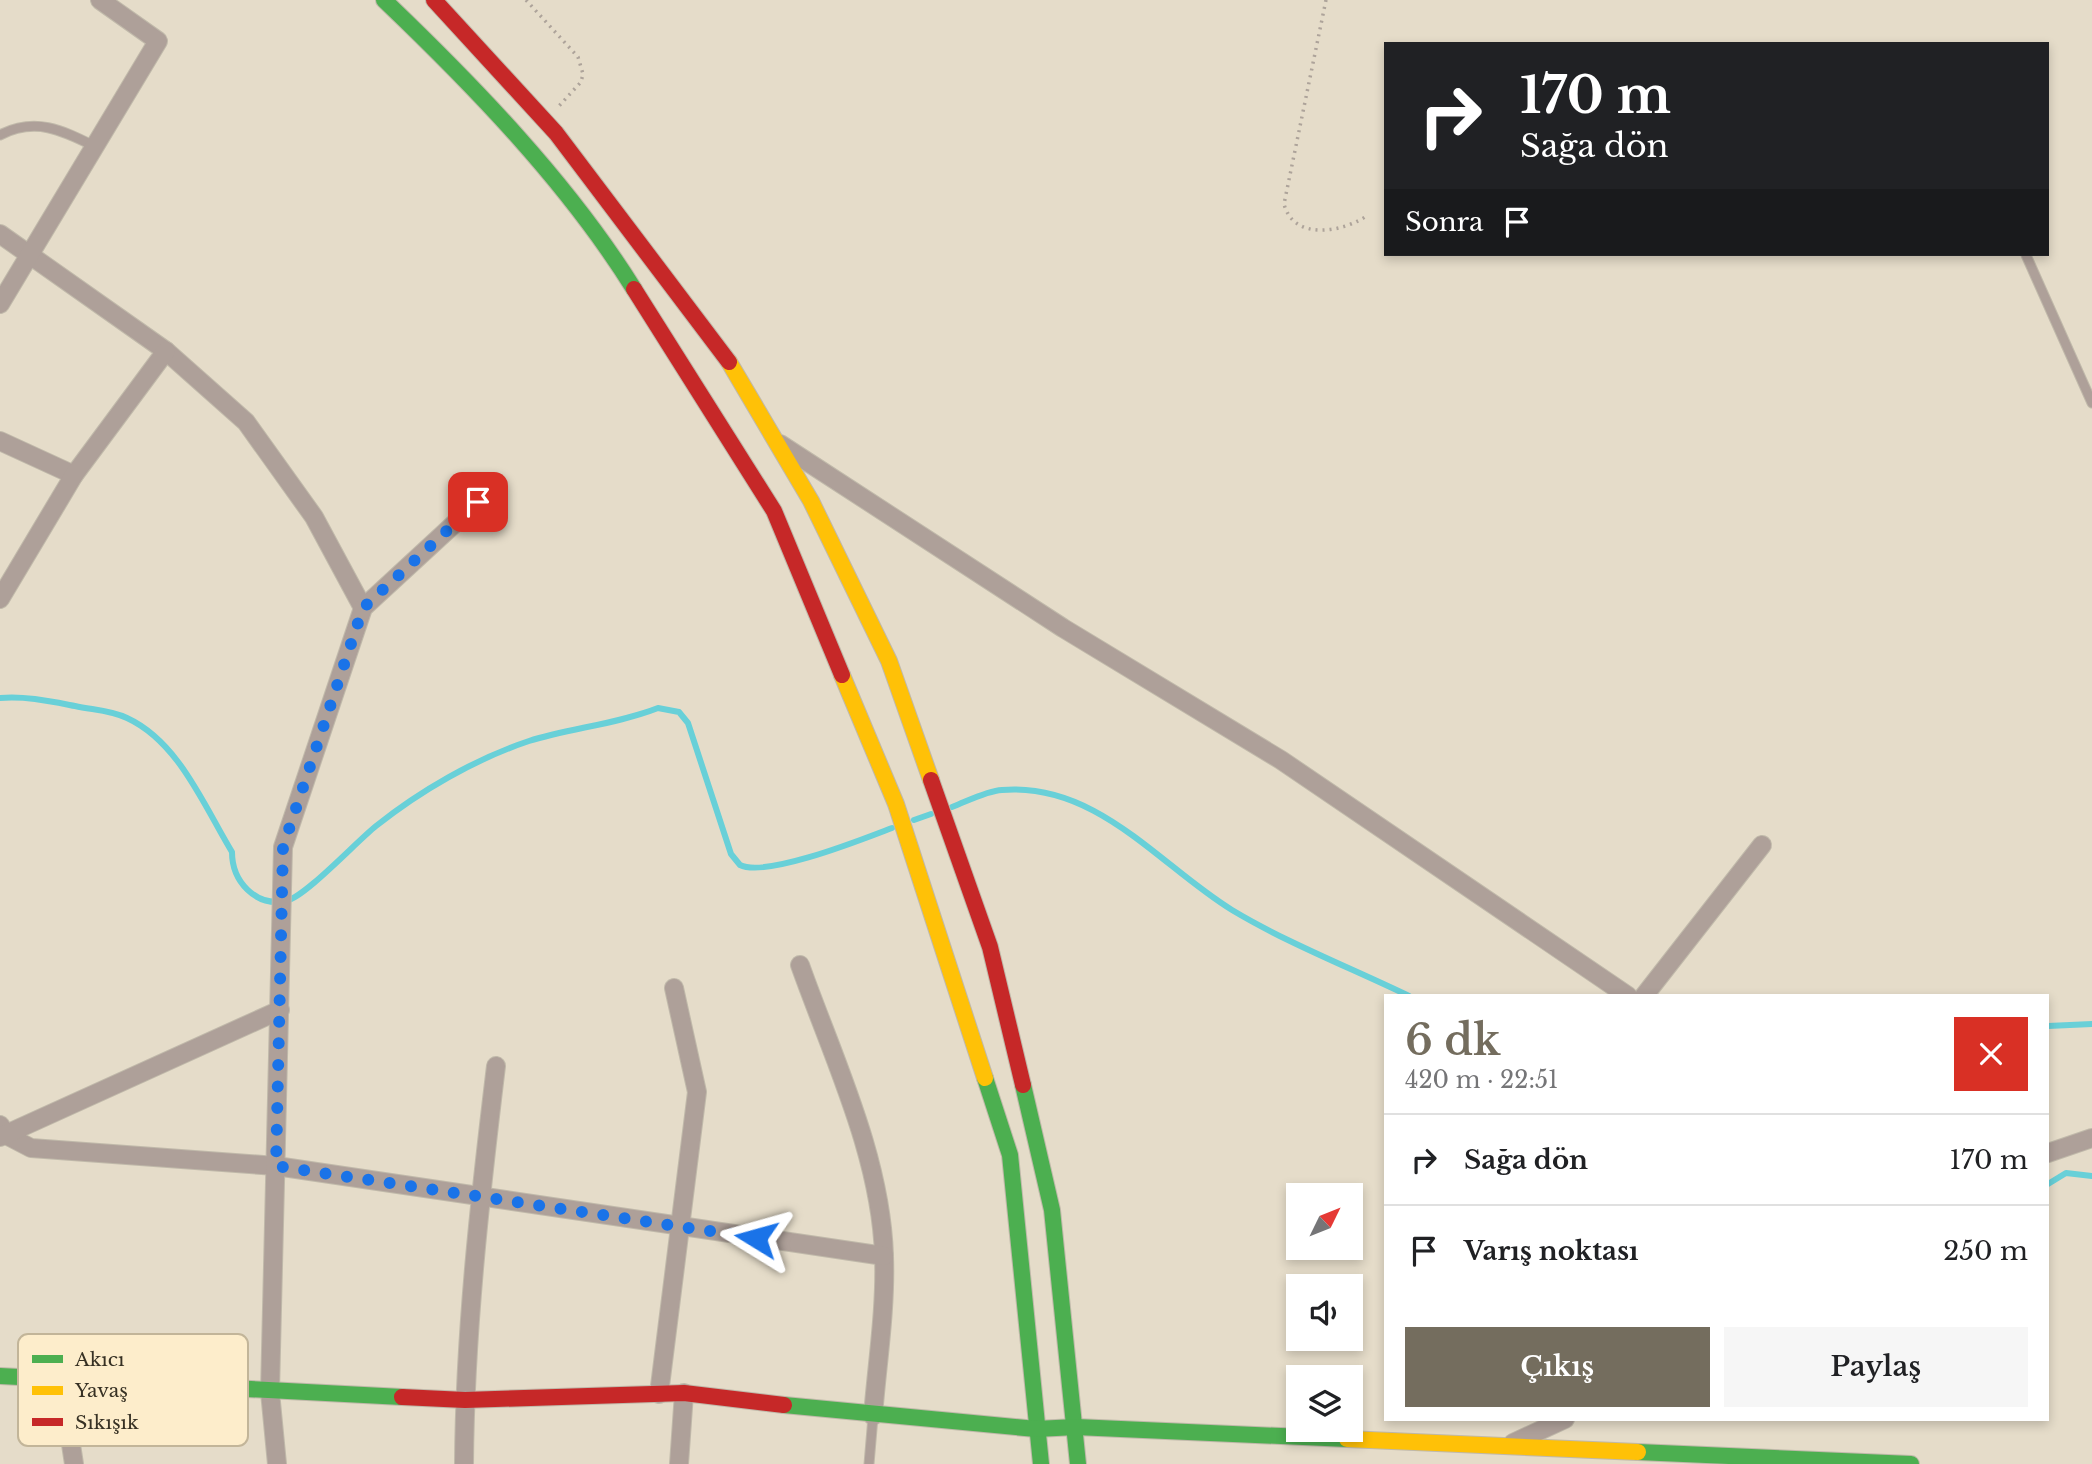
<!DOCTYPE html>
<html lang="tr">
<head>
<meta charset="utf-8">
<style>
	body { margin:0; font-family:"Libre Baskerville",serif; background:#f6f6f6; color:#202124; height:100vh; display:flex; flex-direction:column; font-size:26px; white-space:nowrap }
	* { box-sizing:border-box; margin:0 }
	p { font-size:23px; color:#757577 }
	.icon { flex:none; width:38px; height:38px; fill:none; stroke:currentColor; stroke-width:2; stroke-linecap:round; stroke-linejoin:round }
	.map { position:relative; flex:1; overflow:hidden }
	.side { position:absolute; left:1384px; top:994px; width:665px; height:427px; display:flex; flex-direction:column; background:#fff; border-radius:0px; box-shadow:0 4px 10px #0003 }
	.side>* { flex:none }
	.top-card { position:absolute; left:1384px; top:42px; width:665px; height:214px; border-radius:0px; box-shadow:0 4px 10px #0003; background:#202124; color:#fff; overflow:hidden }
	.needle { width:46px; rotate:47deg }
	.buttons { position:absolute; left:1286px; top:1183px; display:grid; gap:14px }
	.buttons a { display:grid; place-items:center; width:77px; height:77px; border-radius:0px; background:#fff; box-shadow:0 4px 10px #0003; font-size:35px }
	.pin { position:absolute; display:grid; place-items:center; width:60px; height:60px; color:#fff; margin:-30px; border-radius:14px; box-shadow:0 4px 10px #0006 }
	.me { position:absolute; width:77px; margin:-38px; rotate:278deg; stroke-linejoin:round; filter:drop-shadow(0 0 5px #0008) }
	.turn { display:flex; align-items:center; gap:24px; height:147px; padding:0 21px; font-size:32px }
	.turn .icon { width:91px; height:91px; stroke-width:2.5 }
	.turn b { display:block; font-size:49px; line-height:60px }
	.then { display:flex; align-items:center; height:66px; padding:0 21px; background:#0003; gap:14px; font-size:26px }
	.round { display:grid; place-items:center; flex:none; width:74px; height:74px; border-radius:0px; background:#f6f6f6 }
	.overview { display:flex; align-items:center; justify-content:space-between; height:119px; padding:0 21px }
	h1 { font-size:42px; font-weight:600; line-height:52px; color:#746d5e }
	.cta { display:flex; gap:14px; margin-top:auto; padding:14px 21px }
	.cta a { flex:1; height:80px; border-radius:0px; background:#746d5e; color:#fff; font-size:28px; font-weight:600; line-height:80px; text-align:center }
	.cta a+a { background:#f6f6f6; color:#202124 }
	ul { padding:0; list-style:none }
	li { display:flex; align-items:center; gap:21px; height:91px; padding:0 21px; border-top:2px solid #e0e0e0 }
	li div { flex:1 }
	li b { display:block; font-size:26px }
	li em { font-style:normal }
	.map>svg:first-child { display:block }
</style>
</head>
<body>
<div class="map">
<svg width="2092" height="1464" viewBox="0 0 2092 1464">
	<rect width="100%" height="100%" fill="#e5dcc9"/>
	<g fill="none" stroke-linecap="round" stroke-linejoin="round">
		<g stroke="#68d0d8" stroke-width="6">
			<path d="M 0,698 C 26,696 49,701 75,706 C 93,710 110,710 127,718 C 179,742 204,806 232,852 C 232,881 255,907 286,901 C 305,897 356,842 376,826 C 420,791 475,759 529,741 C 571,728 617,724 658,708 L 679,712 L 688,723 L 731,854 L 740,865 C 766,878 863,839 892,828"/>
			<path d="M 952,807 C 968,801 986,791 1002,790 C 1097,782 1160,866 1232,910 C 1287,943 1351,968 1409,996"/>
			<polyline points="914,820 931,814"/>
			<polyline points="2048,1026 2092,1024"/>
			<polyline points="2048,1184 2066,1173 2092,1176"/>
		</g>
		<defs>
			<g id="lane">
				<path d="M 0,135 C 35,117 62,130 94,146"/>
				<polyline points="2026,255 2092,403"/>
				<polyline points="869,1464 873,1417"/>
			</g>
			<g id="street">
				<polyline points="0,234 166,351 246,422 314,517 363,608"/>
				<polyline points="0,304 158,41 100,0"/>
				<polyline points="0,441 74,475"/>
				<polyline points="780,444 1063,628 1281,760 1628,996"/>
				<polyline points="0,599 74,475 166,351"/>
				<path d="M 800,965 C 833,1058 881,1156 884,1256 C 886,1309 877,1364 873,1416"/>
				<polyline points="1644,996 1762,845"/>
				<polyline points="0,1125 6,1135 31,1148 276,1166 884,1256"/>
				<polyline points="0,1137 280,1010"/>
				<polyline points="2048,1153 2092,1138"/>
				<polyline points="61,1379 74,1464"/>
				<polyline points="659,1394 697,1092 674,988"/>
				<polyline points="1513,1443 1565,1419"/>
				<polyline points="277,1464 270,1392 283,847 363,608 478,502"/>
				<path d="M 464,1464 C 465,1331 480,1198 496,1066"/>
				<polyline points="679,1464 684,1393"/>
			</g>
			<g id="fast">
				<path d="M 384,0 C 474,86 568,183 634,289"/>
				<polyline points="985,1078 1010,1155 1041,1464"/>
				<polyline points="1023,1085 1052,1210 1078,1464"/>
				<polyline points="0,1376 402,1397"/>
				<polyline points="784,1405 1036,1429 1076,1427 1347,1439"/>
				<polyline points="1638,1452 1911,1464"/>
			</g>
			<g id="slow">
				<polyline points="729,362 811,501 889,661 931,780"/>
				<polyline points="842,675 896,804 985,1078"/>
				<polyline points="1347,1439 1638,1452"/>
			</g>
			<g id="jam">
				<polyline points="434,0 556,133 729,362"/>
				<polyline points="634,289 774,511 842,675"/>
				<polyline points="931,780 990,947 1023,1085"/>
				<polyline points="402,1397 465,1400 684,1393 784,1405"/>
			</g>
		</defs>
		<use href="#lane" stroke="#c0b9aa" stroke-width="11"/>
		<use href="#street" stroke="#c0b9aa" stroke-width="20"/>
		<use href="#fast" stroke="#c0b9aa" stroke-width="18"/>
		<use href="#slow" stroke="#c0b9aa" stroke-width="18"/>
		<use href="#jam" stroke="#c0b9aa" stroke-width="18"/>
		<g stroke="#ada39a" stroke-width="3.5" stroke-dasharray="2 5" stroke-linecap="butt">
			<polyline points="526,0 578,57 583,74 581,82 559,106"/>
			<path d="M 1326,0 L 1284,204 C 1294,242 1344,232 1368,215"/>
		</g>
		<use href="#lane" stroke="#aea099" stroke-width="9"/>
		<use href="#street" stroke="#aea099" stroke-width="18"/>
		<use href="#fast" stroke="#4caf50" stroke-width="16"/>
		<use href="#slow" stroke="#ffc107" stroke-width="16"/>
		<use href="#jam" stroke="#c62828" stroke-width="16"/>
	</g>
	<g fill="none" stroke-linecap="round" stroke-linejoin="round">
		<polyline stroke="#1a73e8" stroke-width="12" stroke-dasharray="0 21.6" points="478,502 363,608 283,847 276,1166 756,1238"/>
	</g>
	<rect x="18" y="1334" width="230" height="112" rx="10" fill="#fdedcb" stroke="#c2b599" stroke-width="2"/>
	<rect x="32" y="1355" width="31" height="8" fill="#4caf50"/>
	<rect x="32" y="1386" width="31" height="9" fill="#ffc107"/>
	<rect x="32" y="1418" width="31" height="8" fill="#c62828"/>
	<g font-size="19" fill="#373124">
		<text x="75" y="1366">Akıcı</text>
		<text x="75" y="1397">Yavaş</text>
		<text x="75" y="1429">Sıkışık</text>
	</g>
</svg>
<div class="buttons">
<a><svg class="needle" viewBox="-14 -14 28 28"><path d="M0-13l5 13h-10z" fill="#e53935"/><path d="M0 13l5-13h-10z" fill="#757577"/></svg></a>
<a><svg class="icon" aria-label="sound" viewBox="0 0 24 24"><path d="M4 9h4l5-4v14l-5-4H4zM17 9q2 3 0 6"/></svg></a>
<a><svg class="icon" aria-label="layers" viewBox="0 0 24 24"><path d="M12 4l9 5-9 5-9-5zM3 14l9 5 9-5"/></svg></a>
</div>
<div class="pin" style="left:478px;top:502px;background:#d93025"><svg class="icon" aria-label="arrive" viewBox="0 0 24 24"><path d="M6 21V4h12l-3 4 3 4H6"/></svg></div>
<svg class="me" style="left:756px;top:1238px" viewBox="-20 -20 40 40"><path d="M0-17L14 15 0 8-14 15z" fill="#1a73e8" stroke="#fff" stroke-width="4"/></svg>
<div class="top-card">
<div class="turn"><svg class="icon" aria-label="right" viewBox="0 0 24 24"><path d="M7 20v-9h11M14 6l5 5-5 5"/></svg><div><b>170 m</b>Sağa dön</div></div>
<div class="then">Sonra<svg class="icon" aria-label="arrive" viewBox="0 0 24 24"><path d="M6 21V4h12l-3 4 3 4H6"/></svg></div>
</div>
<section class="side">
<div class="overview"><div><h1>6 dk</h1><p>420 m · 22:51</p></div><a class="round" style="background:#d93025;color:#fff"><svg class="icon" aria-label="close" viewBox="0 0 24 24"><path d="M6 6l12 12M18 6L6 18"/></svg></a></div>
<ul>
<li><svg class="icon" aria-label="right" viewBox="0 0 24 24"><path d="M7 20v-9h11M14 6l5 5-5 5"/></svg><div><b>Sağa dön</b></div><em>170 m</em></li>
<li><svg class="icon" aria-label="arrive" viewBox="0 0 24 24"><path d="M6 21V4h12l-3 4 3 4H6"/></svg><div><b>Varış noktası</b></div><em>250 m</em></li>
</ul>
<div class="cta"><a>Çıkış</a><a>Paylaş</a></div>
</section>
</div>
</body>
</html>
